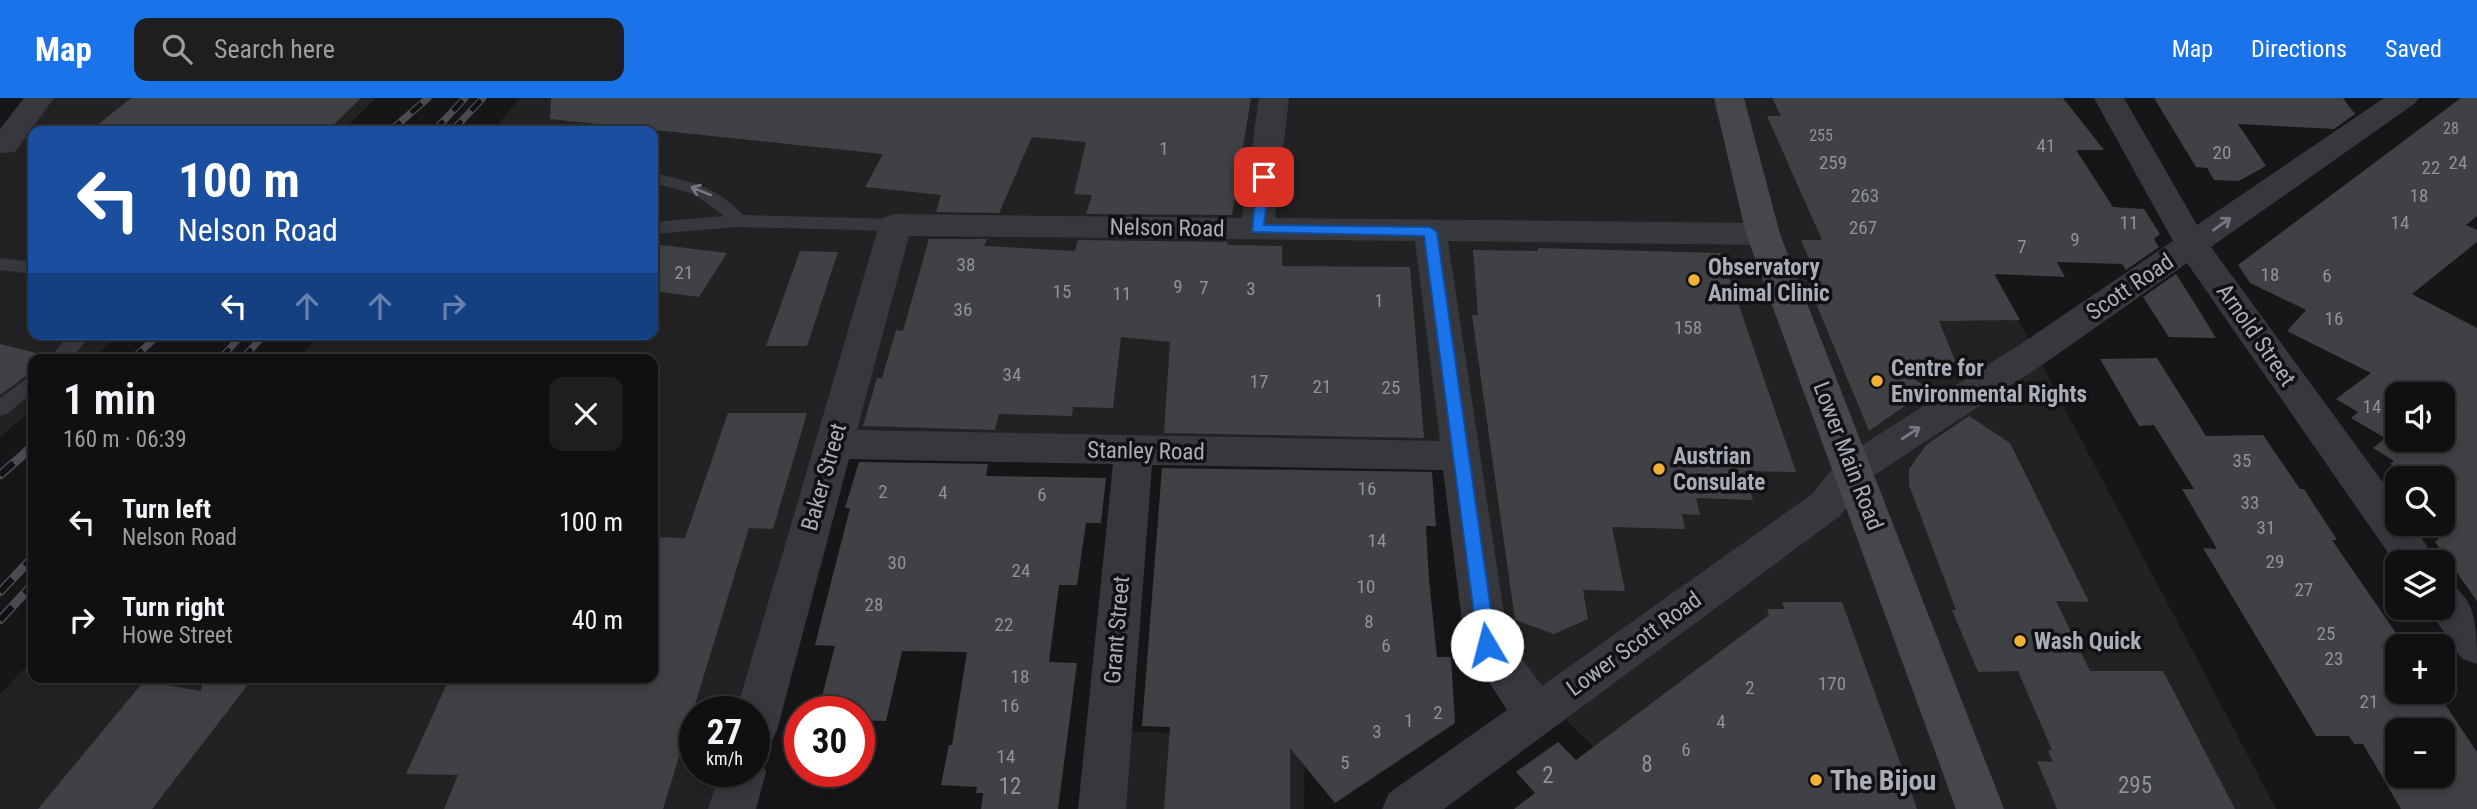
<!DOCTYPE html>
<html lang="en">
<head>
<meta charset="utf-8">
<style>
	body { margin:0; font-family:"Roboto Condensed",sans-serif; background:#1e1e20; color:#f1f3f6; height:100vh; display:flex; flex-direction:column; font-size:26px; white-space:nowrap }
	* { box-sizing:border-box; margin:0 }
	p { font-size:23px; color:#9c9d9f }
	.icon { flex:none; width:38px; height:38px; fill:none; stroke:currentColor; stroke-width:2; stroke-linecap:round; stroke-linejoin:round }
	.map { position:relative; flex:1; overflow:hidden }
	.side { position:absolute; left:28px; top:256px; width:630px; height:329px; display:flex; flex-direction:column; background:#101012; border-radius:14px; box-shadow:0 4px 10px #0003,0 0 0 2px #303032 }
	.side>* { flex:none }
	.hud { position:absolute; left:28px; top:28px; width:630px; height:214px; border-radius:14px; box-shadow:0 4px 10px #0003,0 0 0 2px #303032; background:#1a4fa0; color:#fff; overflow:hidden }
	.fabs { position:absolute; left:2385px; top:284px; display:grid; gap:14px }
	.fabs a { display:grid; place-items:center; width:70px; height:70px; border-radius:14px; background:#101012; box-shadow:0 4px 10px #0003,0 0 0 2px #303032; font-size:35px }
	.speed { position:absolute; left:679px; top:598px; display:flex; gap:14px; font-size:35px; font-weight:700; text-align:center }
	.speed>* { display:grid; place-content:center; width:91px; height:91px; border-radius:50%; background:#101012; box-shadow:0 4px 10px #0003,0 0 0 2px #303032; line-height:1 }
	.speed small { font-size:18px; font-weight:400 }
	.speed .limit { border:10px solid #d22; background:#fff; color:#111 }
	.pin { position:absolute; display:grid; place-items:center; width:60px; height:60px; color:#fff; margin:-30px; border-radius:14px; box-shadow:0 4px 10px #0006 }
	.me { position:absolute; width:77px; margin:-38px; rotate:352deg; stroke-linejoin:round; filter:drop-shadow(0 0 5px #0008) }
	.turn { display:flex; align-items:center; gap:24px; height:147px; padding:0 35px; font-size:32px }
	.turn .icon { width:91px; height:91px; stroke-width:2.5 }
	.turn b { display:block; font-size:49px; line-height:60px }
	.lanes { display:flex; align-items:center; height:66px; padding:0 35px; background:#0003; justify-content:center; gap:35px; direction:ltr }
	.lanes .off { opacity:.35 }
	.round { display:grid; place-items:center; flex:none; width:74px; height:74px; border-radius:14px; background:#1e1e20 }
	.overview { display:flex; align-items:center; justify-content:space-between; height:119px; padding:0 35px }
	h1 { font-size:42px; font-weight:600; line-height:52px }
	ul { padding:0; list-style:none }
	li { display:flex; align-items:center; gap:21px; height:98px; padding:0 35px }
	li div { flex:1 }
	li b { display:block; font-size:26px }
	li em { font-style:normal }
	header { display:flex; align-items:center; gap:42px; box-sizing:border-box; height:98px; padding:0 35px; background:#1a73e8; color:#fff }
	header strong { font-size:33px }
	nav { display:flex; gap:38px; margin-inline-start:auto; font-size:24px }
	.search { width:490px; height:63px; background:#1e1e20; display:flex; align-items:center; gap:18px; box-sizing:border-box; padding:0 24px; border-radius:14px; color:#9c9d9f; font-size:26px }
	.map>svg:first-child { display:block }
</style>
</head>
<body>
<header>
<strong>Map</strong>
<div class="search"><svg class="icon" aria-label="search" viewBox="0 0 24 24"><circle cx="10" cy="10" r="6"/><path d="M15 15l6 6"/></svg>Search here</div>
<nav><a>Map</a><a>Directions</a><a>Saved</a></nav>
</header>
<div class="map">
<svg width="2477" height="711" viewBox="0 0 2477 711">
	<rect width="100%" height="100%" fill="#161618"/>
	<g fill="#222225">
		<polygon points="39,0 376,0 342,33 33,33 33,236 120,236 92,261 33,261 33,311 0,339 0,47"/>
		<polygon points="520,0 1921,0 1977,139 2035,254 2276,711 1657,711 1551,607 1514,587 1459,359 833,346 754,614 695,614 695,674 743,674 732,711 0,711 0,596 33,561 33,579 653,579 653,261 299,261 320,236 653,236 653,33 492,33"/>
		<polygon points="1107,632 1305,642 1304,711 1103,711"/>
	</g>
	<g fill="#404145" fill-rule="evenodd">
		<polygon points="131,0 361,0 327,33 90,33"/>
		<polygon points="551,0 1251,0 1232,117 1086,116 1092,97 1074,96 1086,44 1032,39 999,115 936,114 941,97 865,89 883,56 550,21"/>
		<polygon points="1772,0 2063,0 2104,52 2076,52 2113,109 2144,111 2160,136 2154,141 2159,149 2126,172 2122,166 2057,164 2065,179 1994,176 2020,222 1939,223 1956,265 1891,265 1929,291 1869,333 1808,186 1820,186 1801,142 1822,142 1767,18 1781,18"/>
		<polygon points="2154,0 2343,0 2355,16 2334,31 2238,26 2266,68 2239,83 2214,82 2207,70 2196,69"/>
		<path d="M 2461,0 L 2477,0 L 2477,118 L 2466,127 L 2477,132 L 2477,144 L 2412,196 L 2477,230 L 2477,503 L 2435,444 L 2443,437 L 2443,380 L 2413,380 L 2390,366 L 2394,363 L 2373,350 L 2385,340 L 2351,320 L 2358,314 L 2336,301 L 2371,275 L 2287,233 L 2306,212 L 2250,185 L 2238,167 ZM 2398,296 L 2443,296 L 2443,341 L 2398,341 Z"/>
		<polygon points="929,141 987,141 984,148 1075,153 1078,142 1228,144 1227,147 1282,148 1282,168 1410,169 1424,340 1164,335 1170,244 1121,239 1113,310 1073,309 1072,318 999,316 995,332 863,328 877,280 882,280 896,232 903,233"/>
		<polygon points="653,146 727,155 699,199 653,193"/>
		<polygon points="1538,150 1721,155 1796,374 1745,373 1753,402 1696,400 1700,417 1682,416 1685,431 1612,429 1625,493 1583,492 1588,521 1554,536 1515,522 1472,217 1478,217 1473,152 1538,153"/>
		<polygon points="800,153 838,154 807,248 766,248"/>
		<polygon points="2176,176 2192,201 2216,240 2169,239 2143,199"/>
		<polygon points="0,246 48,258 33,261 33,273 0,297"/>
		<path d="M 2157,260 L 2206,338 L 2263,337 L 2300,391 L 2304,391 L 2337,442 L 2332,442 L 2405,548 L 2398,548 L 2398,593 L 2436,593 L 2477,654 L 2477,711 L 2401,711 L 2363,646 L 2354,646 L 2349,638 L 2316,638 L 2203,450 L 2217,451 L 2182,391 L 2194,391 L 2154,327 L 2139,328 L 2100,261 ZM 2398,632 L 2443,632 L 2443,677 L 2398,677 Z"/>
		<polygon points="728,315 807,315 773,431 749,430 663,711 444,711 458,677 406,676 450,579 653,579 653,439 685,440"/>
		<polygon points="1969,318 2010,345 2089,504 2056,503 2090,573 2163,573 2235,711 2057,711 2037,663 2053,664 2048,653 2052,652 2018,573 1978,574 1952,512 1956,512 1909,387 1909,371 1926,347"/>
		<polygon points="859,364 988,366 986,378 1106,380 1101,425 1086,425 1077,487 1059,487 1049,564 1077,565 1058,711 981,711 983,695 976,695 977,689 941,687 949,647 952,647 967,554 902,553 886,623 859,622 859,614 818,614 835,548 815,547 850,410 845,410"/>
		<polygon points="1162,370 1432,374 1436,428 1426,428 1429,481 1437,559 1451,559 1455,625 1335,705 1290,650 1290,711 1164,711 1170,629 1142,628"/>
		<polygon points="1782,504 1842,504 1917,711 1514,711 1535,695 1516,674 1558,644 1576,662 1769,517 1767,511 1785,511"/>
		<polygon points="203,579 254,579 152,711 38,711 144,583 201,593"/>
	</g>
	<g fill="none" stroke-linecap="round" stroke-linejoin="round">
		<g fill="#37383d" fill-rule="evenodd">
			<path d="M 653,75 C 689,83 718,89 743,117 L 895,121 L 904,127 L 895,133 L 738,129 L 653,136 L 653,124 L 724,118 L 694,96 L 653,85 Z"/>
			<polygon points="0,160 33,164 33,176 0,172"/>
			<polygon points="70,236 92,236 71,261 49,261"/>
			<polygon points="33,276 33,294 7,316 0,318 0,300"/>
		</g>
		<g fill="#37383d" fill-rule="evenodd">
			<polygon points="24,0 54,0 15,54 0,55 0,31"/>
			<path d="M 1259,0 L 1289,0 L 1275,120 L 1763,125 L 1775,128 L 1780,136 L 1775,144 L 1763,147 L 1448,143 L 1508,542 L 1542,588 L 1812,396 L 1839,362 L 2022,245 L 2173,143 L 2094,0 L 2124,0 L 2197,127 L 2384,0 L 2419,0 L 2414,6 L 2211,149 L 2398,405 L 2398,425 L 2412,425 L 2437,464 L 2398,464 L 2398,469 L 2187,165 L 2048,263 L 1867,382 L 1840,418 L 1444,711 L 1382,711 L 1389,695 L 1507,612 L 1465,547 L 1443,372 L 1152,367 L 1126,711 L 1078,711 L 1113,366 L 849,361 L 777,632 L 770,646 L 754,652 L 754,614 L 736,614 L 879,127 L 883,120 L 895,116 L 1242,120 ZM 909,138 L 1415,143 L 1440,343 L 857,332 Z"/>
			<path d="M 2443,483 C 2477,496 2477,531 2477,566 L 2462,561 L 2427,509 L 2443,509 Z"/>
			<polygon points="754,657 759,659 766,674 756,711 708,711 720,674 754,674"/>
		</g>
		<polygon fill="#45474d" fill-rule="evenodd" points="1714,0 1744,0 1780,136 2004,711 1956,711 1746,136"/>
		<defs>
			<g id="rail-far1">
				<polyline points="390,33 428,0"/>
				<polyline points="434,33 465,0"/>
				<polyline points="452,33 483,0"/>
				<polyline points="132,261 160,236"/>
				<polyline points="220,261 243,236"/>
				<polyline points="242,261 265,236"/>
			</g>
			<g id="rail">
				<polyline points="0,377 33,348"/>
				<polyline points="0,494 33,459"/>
				<polyline points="0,522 33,486"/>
			</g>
		</defs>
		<use href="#rail-far1" stroke="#4a4c52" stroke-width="7"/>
		<use href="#rail" stroke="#4a4c52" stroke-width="9"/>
		<use href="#rail-far1" stroke="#111113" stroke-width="4.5" stroke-dasharray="14" stroke-linecap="butt"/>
		<use href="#rail" stroke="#111113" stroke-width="6" stroke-dasharray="18" stroke-linecap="butt"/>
	</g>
	<defs><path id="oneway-shaft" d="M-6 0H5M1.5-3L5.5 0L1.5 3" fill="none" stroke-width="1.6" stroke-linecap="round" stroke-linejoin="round" transform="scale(1.75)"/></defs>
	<g stroke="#757881">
		<use href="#oneway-shaft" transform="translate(701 93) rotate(-158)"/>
		<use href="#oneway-shaft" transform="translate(2222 126) rotate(-35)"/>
		<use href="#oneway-shaft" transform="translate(1911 335) rotate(-33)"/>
	</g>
	<polygon fill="#1a73e8" stroke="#114b97" stroke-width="2" points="1264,75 1270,79 1264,127 1430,129 1437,134 1496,547 1493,552 1487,554 1478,547 1424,138 1252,134 1257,79"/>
	<g fill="#f2b134" stroke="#111113" stroke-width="2.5">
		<circle cx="1694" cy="182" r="7"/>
		<circle cx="1877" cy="283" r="7"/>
		<circle cx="1659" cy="371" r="7"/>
		<circle cx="2020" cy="543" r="7"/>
		<circle cx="1816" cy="682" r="7"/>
	</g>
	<g text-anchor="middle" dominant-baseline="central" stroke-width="7" stroke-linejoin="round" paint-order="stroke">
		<g font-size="16" fill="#8e929b">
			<text x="2451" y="30">28</text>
			<text x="1821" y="37">255</text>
		</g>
		<g font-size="19" fill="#8e929b">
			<text x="2046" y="47">41</text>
			<text x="1164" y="50">1</text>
			<text x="2222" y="54">20</text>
			<text x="1833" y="64">259</text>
			<text x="2458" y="64">24</text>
			<text x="2431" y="69">22</text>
			<text x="1865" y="97">263</text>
			<text x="2419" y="97">18</text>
			<text x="2129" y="124">11</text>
			<text x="2400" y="124">14</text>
			<text x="1863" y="129">267</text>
			<text x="2075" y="141">9</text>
			<text x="2022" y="148">7</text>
			<text x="966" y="166">38</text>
			<text x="684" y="174">21</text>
			<text x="2270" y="176">18</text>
			<text x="2327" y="177">6</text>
			<text x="1178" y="188">9</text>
			<text x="1204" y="189">7</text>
			<text x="1251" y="190">3</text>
			<text x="1062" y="193">15</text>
			<text x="1122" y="195">11</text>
			<text x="1379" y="202">1</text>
			<text x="963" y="211">36</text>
			<text x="2334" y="220">16</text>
			<text x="1688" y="229">158</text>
			<text x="1012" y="276">34</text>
			<text x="1259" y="283">17</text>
			<text x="1322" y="288">21</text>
			<text x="1391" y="289">25</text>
			<text x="2372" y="308">14</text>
			<text x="2242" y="362">35</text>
			<text x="1367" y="390">16</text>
			<text x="883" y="393">2</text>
			<text x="943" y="394">4</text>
			<text x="1042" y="396">6</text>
			<text x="2250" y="404">33</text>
			<text x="2266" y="429">31</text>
			<text x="1377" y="442">14</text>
			<text x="2275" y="463">29</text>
			<text x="897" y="464">30</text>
			<text x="1021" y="472">24</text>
			<text x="1366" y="488">10</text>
			<text x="2304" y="491">27</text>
			<text x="874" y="506">28</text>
			<text x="1369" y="523">8</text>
			<text x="1004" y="526">22</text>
			<text x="2326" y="535">25</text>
			<text x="1386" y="547">6</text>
			<text x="2334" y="560">23</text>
			<text x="1020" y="578">18</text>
			<text x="1832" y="585">170</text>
			<text x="1750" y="589">2</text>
			<text x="2369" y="603">21</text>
			<text x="1010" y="607">16</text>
			<text x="1438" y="614">2</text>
			<text x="1409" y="622">1</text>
			<text x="1721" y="623">4</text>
			<text x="1377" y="633">3</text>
			<text x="1686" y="651">6</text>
			<text x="1006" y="658">14</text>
			<text x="1345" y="664">5</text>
		</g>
		<g font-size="23" fill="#a8adb8" stroke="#111113">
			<text transform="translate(1167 130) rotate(1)">Nelson Road</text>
			<text transform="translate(2130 189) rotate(-34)">Scott Road</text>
			<text transform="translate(2256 237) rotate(55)">Arnold Street</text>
			<text transform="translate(1146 353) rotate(1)">Stanley Road</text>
			<text transform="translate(1848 358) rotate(69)">Lower Main Road</text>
			<text transform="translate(824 379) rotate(-74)">Baker Street</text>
			<text transform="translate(1117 532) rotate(-85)">Grant Street</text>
			<text transform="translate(1634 546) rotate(-36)">Lower Scott Road</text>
		</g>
		<g font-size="23" font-weight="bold" fill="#a8adb8" stroke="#111113" text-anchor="start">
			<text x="1708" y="169">Observatory<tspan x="1708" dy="26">Animal Clinic</tspan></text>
			<text x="1891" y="270">Centre for<tspan x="1891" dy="26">Environmental Rights</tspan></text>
			<text x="1673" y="358">Austrian<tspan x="1673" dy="26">Consulate</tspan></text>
			<text x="2034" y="543">Wash Quick</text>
		</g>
		<g font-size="23" fill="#8e929b">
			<text x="1647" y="666">8</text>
			<text x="1548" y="677">2</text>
			<text x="2135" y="687">295</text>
			<text x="1010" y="688">12</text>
		</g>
		<g font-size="28" font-weight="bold" fill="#a8adb8" stroke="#111113" text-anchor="start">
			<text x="1830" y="682">The Bijou</text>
		</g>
	</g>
</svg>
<div class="fabs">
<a><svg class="icon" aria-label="sound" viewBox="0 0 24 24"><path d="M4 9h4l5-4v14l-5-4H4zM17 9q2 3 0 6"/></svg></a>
<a><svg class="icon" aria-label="search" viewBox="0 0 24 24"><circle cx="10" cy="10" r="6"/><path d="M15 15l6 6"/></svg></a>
<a><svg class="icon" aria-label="layers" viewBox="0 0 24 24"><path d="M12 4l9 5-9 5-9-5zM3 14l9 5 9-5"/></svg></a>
<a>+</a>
<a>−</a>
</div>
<div class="speed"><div>27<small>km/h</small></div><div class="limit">30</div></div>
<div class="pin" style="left:1264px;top:79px;background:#d93025"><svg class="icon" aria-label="arrive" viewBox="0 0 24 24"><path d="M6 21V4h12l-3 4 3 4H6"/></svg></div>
<svg class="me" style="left:1487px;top:547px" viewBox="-20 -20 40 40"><circle r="19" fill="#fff"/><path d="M0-13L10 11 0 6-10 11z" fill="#1a73e8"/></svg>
<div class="hud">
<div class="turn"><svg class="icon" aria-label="left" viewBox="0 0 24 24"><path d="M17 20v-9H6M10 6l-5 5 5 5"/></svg><div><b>100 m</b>Nelson Road</div></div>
<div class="lanes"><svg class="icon" aria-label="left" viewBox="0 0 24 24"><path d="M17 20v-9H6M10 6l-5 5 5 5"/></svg><svg class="icon off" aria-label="ahead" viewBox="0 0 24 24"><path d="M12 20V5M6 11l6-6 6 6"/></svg><svg class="icon off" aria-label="ahead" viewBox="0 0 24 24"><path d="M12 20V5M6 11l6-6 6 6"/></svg><svg class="icon off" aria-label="right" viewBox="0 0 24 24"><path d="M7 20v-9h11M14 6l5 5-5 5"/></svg></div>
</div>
<section class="side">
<div class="overview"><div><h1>1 min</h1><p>160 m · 06:39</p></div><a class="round"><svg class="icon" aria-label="close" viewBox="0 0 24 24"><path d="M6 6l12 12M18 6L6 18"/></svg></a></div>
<ul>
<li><svg class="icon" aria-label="left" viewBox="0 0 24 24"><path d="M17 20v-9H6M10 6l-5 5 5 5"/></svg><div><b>Turn left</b><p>Nelson Road</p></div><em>100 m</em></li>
<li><svg class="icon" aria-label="right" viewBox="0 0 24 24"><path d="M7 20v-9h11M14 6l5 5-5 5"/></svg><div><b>Turn right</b><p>Howe Street</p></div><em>40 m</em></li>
</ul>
</section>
</div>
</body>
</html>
